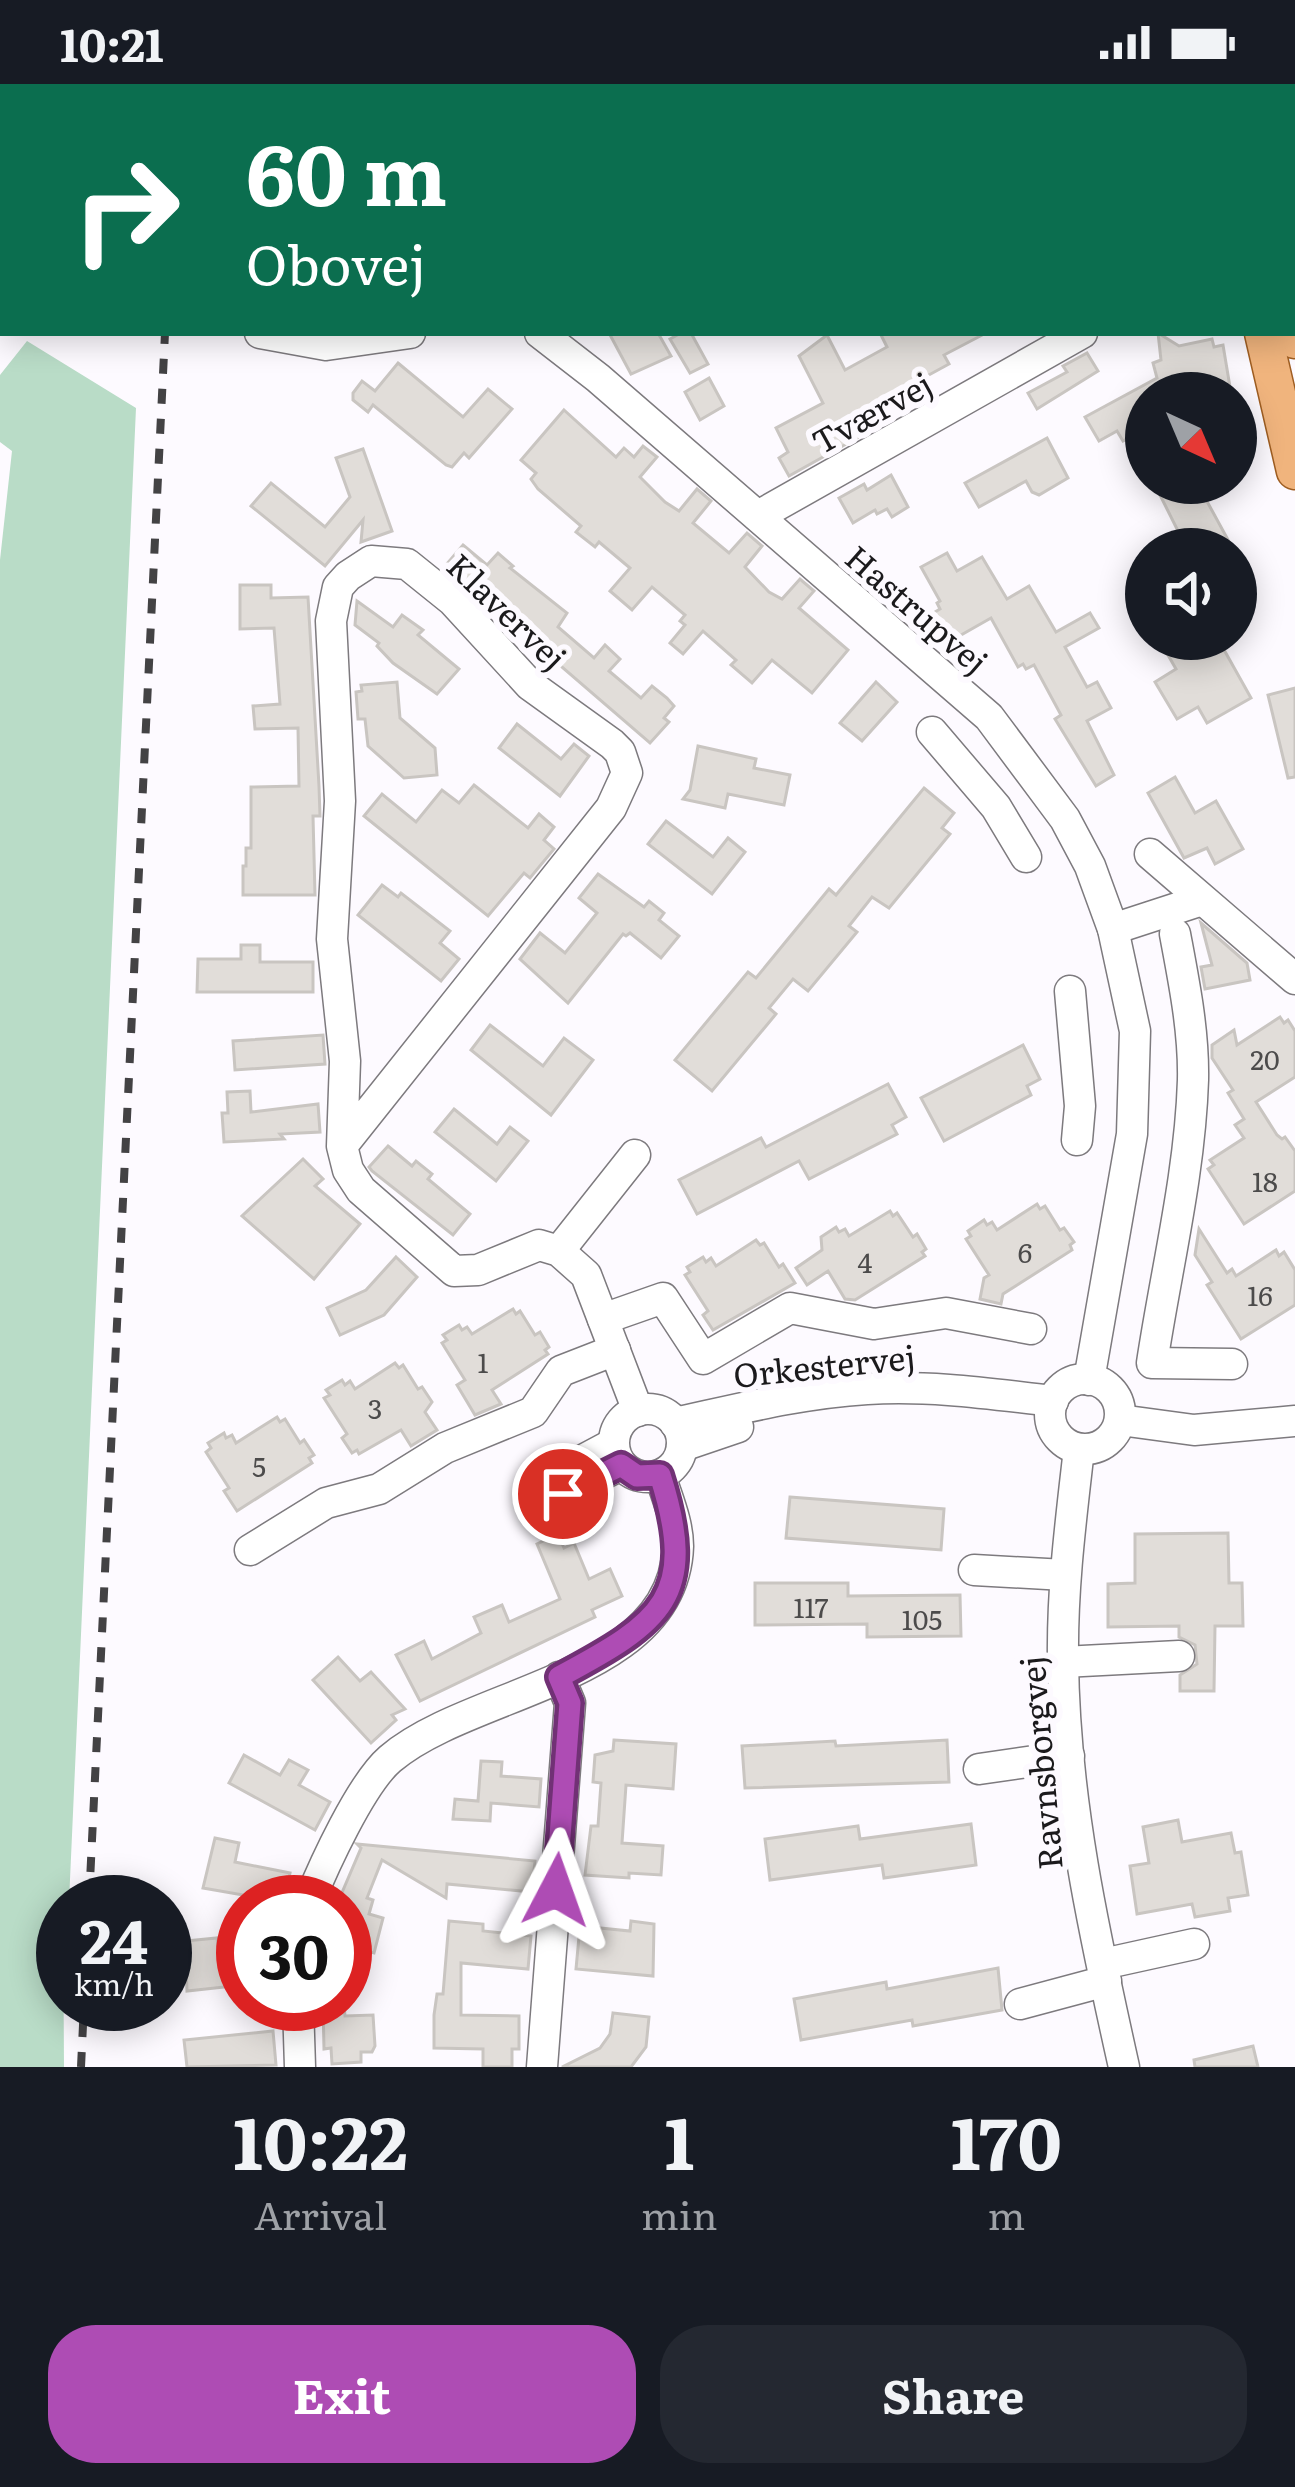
<!DOCTYPE html>
<html lang="en">
<head>
<meta charset="utf-8">
<style>
	body { margin:0; font-family:Literata,serif; background:#242831; color:#f1f3f6; height:100vh; display:flex; flex-direction:column; font-size:45px; white-space:nowrap }
	* { box-sizing:border-box; margin:0 }
	p { font-size:39px; color:#9ea1a6 }
	.icon { flex:none; width:66px; height:66px; fill:none; stroke:currentColor; stroke-width:2; stroke-linecap:round; stroke-linejoin:round }
	.map { position:relative; height:1983px; overflow:hidden }
	.panel { display:flex; flex-direction:column; background:#171b24; flex:1 }
	.panel>* { flex:none }
	.banner { position:absolute; left:0px; top:0px; width:1296px; height:252px; box-shadow:0 6px 30px #0003; background:#0b6e4f; color:#fff; overflow:hidden }
	.needle { width:78px; rotate:136deg }
	.controls { position:absolute; left:1125px; top:288px; display:grid; gap:24px }
	.controls a { display:grid; place-items:center; width:132px; height:132px; border-radius:50%; background:#171b24; box-shadow:0 6px 30px #0003; font-size:60px }
	.speed { position:absolute; left:36px; top:1791px; display:flex; gap:24px; font-size:60px; font-weight:700; text-align:center }
	.speed>* { display:grid; place-content:center; width:156px; height:156px; border-radius:50%; background:#171b24; box-shadow:0 6px 30px #0003; line-height:1 }
	.speed small { font-size:30px; font-weight:400 }
	.speed .limit { border:18px solid #d22; background:#fff; color:#111 }
	.pin { position:absolute; display:grid; place-items:center; width:102px; height:102px; color:#fff; margin:-51px; border:6px solid #fff; border-radius:50%; box-shadow:0 3px 12px #0007 }
	.me { position:absolute; width:132px; margin:-66px; rotate:4deg; stroke-linejoin:round; filter:drop-shadow(0 0 9px #0008) }
	.turn { display:flex; align-items:center; gap:42px; height:252px; padding:0 48px; font-size:54px }
	.turn .icon { width:156px; height:156px; stroke-width:2.5 }
	.turn b { display:block; font-size:84px; line-height:102px }
	.eta { display:flex; justify-content:space-evenly; align-items:center; height:204px; text-align:center }
	.eta b { font-size:72px; font-weight:700; line-height:84px }
	.button { display:flex; gap:24px; margin-top:auto; padding:24px 48px }
	.button a { flex:1; height:138px; border-radius:48px; background:#ae4cb4; color:#fff; font-size:48px; font-weight:700; line-height:138px; text-align:center }
	.button a+a { background:#242831; color:#f1f3f6 }
	.status { display:flex; justify-content:space-between; align-items:center; height:84px; padding:0 60px; background:#171b24; direction:ltr }
	.status svg { height:33px; fill:currentColor }
	.map>svg:first-child { display:block }
</style>
</head>
<body>
<div class="status"><b>10:21</b><svg viewBox="0 0 49 12"><path d="M0 12V9h3v3zM5 12V6h3v6zM10 12V3h3v9zM15 12V0h3v12zM26 1h20v11H26zM47 4h2v5h-2z"/></svg></div>
<div class="map">
<svg width="1295" height="1983" viewBox="0 0 1295 1983">
	<rect width="100%" height="100%" fill="#fdfaff"/>
	<polygon fill="#b9dcc7" points="27,257 136,324 69,1818 63,1818 64,1983 0,1983 0,476 12,367 0,358 0,291"/>
	<g fill="#e1ddd9" stroke="#c9c5c1" stroke-width="3">
		<polygon points="609,249 658,249 671,272 631,290"/>
		<polygon points="681,249 691,249 708,280 690,289 670,255"/>
		<polygon points="880,249 986,249 944,271 949,280 894,310 901,322 854,348 857,354 789,392 779,374 788,368 776,344 823,319 799,272 827,251 845,286 887,263"/>
		<polygon points="1158,249 1179,262 1212,255 1214,263 1223,261 1231,309 1146,309 1146,345 1123,357 1117,347 1099,357 1085,333 1157,294 1153,279 1161,276"/>
		<polygon points="1087,269 1098,287 1037,325 1028,309 1067,288 1063,282"/>
		<polygon points="398,279 463,333 488,305 512,325 469,374 464,369 452,383 446,381 373,321 368,328 353,316 353,309 362,297 375,307"/>
		<polygon points="709,294 724,322 700,336 685,308"/>
		<polygon points="564,326 616,373 624,364 634,373 643,362 657,373 640,393 665,418 679,427 697,405 711,417 693,439 729,469 747,449 762,462 745,483 769,508 782,515 800,495 814,507 799,524 848,566 812,609 772,576 752,599 731,581 736,576 703,547 683,570 670,559 685,541 680,537 685,531 652,503 632,526 610,507 630,484 599,458 595,463 576,448 581,442 538,405 531,395 536,389 521,376"/>
		<polygon points="1047,354 1068,394 1039,411 1032,408 1026,397 979,423 965,399"/>
		<polygon points="363,365 392,447 361,458 363,436 325,482 251,422 271,399 325,443 350,413 336,374"/>
		<polygon points="891,391 908,423 892,433 887,425 877,430 875,426 853,439 839,414 864,400 867,406"/>
		<polygon points="1154,399 1197,399 1233,465 1187,465"/>
		<polygon points="463,461 487,481 498,469 513,482 510,484 567,529 558,543 594,574 605,561 620,575 609,587 641,614 652,602 667,614 674,622 664,634 669,638 650,659 445,482"/>
		<polygon points="947,469 957,487 982,473 1007,515 1029,502 1056,548 1090,529 1099,544 1065,563 1087,603 1097,598 1111,624 1087,637 1114,691 1096,702 1055,635 1061,631 1034,581 1026,585 1023,580 1018,583 991,534 947,559 930,531 940,525 937,519 940,517 921,483"/>
		<polygon points="240,501 271,501 271,514 308,513 319,702 320,732 313,732 315,811 243,811 243,782 246,782 246,764 251,764 251,703 299,702 298,644 255,645 253,622 280,620 274,544 240,545"/>
		<polygon points="357,517 393,543 402,531 423,546 418,551 459,585 437,610 393,579 377,562 379,559 355,541"/>
		<polygon points="1198,555 1218,555 1251,614 1207,639 1198,623 1177,635 1155,598 1176,585 1168,571"/>
		<polygon points="397,598 400,634 435,664 437,691 404,694 368,662 365,635 358,635 356,608 362,607 361,601"/>
		<polygon points="876,598 897,618 862,657 840,639"/>
		<polygon points="1295,604 1295,693 1288,694 1268,611"/>
		<polygon points="517,640 561,675 574,660 589,672 560,712 499,664"/>
		<polygon points="698,662 756,675 754,684 790,691 784,721 728,710 725,724 683,715 690,706"/>
		<polygon points="1175,693 1195,729 1216,717 1243,765 1215,780 1207,764 1184,774 1148,709"/>
		<polygon points="474,701 528,744 539,730 554,743 544,756 554,765 530,794 524,789 488,832 364,732 382,710 416,738 442,706 459,719"/>
		<polygon points="924,704 954,729 942,744 950,750 889,824 872,813 849,842 857,848 808,907 793,895 769,924 776,930 712,1007 675,976 748,888 756,894 829,805 836,811"/>
		<polygon points="666,737 713,773 728,754 745,768 712,810 648,760"/>
		<polygon points="598,790 644,823 649,817 664,829 659,836 679,852 661,874 630,849 626,852 623,850 568,919 520,875 540,849 565,869 597,829 579,814"/>
		<polygon points="382,801 398,813 401,809 450,847 440,859 459,875 441,897 358,831"/>
		<polygon points="1201,839 1247,879 1250,896 1205,905 1201,883 1212,881"/>
		<polygon points="241,861 260,861 260,878 313,878 313,908 197,908 198,875 241,875"/>
		<polygon points="1280,933 1284,939 1288,936 1295,947 1295,993 1256,1018 1277,1051 1282,1055 1285,1053 1295,1067 1295,1107 1244,1140 1208,1085 1214,1081 1210,1076 1244,1054 1235,1041 1244,1035 1228,1009 1233,1006 1212,974 1212,961 1234,946 1237,961"/>
		<polygon points="490,941 543,982 564,954 593,976 551,1031 471,966"/>
		<polygon points="323,951 325,980 235,986 233,957"/>
		<polygon points="1023,961 1040,995 1027,1002 1031,1011 944,1057 921,1014"/>
		<polygon points="888,1000 906,1033 892,1041 897,1050 809,1095 799,1077 697,1130 679,1096 761,1054 766,1063"/>
		<polygon points="250,1007 251,1028 318,1020 320,1048 280,1050 284,1055 224,1058 222,1029 228,1029 227,1008"/>
		<polygon points="454,1025 497,1060 510,1043 528,1057 496,1097 435,1048"/>
		<polygon points="388,1062 412,1082 416,1077 432,1090 428,1095 470,1130 453,1151 372,1087 369,1083"/>
		<polygon points="303,1075 323,1095 315,1102 360,1140 314,1195 242,1132"/>
		<polygon points="1037,1120 1040,1125 1045,1122 1060,1146 1064,1144 1074,1158 1070,1161 1072,1166 1003,1210 1001,1220 980,1215 984,1194 989,1191 966,1155 971,1152 968,1147 984,1136 987,1141 992,1138 997,1146"/>
		<polygon points="890,1127 893,1132 897,1129 913,1153 917,1150 926,1165 922,1168 925,1172 855,1216 845,1215 828,1187 807,1201 796,1184 822,1166 821,1153 836,1143 839,1148 845,1145 849,1152"/>
		<polygon points="1199,1145 1227,1189 1232,1185 1236,1192 1276,1166 1279,1172 1284,1168 1295,1186 1295,1221 1241,1255 1207,1201 1212,1198 1195,1171"/>
		<polygon points="756,1156 760,1161 764,1159 779,1183 783,1180 795,1199 713,1246 703,1231 708,1227 685,1191 690,1188 687,1183 703,1173 706,1178 711,1174 716,1182"/>
		<polygon points="396,1173 417,1193 384,1231 340,1251 327,1224 366,1206"/>
		<polygon points="513,1225 516,1230 520,1227 535,1251 540,1248 549,1263 545,1266 548,1270 492,1306 501,1320 475,1331 457,1301 465,1296 442,1259 447,1256 443,1251 459,1241 462,1246 467,1243 472,1250"/>
		<polygon points="395,1279 399,1284 403,1281 418,1305 422,1303 432,1318 425,1328 437,1346 411,1362 401,1346 359,1370 357,1366 352,1369 342,1354 347,1350 324,1314 330,1311 326,1306 342,1296 345,1301 350,1297 355,1305"/>
		<polygon points="277,1333 280,1338 285,1335 300,1359 304,1356 314,1371 309,1374 312,1379 237,1427 224,1407 229,1404 206,1368 211,1364 208,1359 224,1349 226,1354 232,1351 236,1359"/>
		<polygon points="790,1413 944,1425 941,1466 786,1454"/>
		<polygon points="1228,1449 1229,1499 1242,1499 1243,1542 1215,1542 1214,1607 1180,1607 1180,1591 1197,1580 1195,1561 1179,1553 1179,1542 1108,1543 1108,1500 1135,1499 1135,1450"/>
		<polygon points="558,1450 564,1464 574,1459 589,1495 610,1485 622,1512 592,1526 595,1533 420,1617 396,1571 424,1557 432,1575 481,1549 474,1533 502,1521 509,1538 560,1515 537,1460"/>
		<polygon points="755,1499 848,1499 848,1512 960,1511 961,1552 867,1553 867,1540 755,1541"/>
		<polygon points="338,1573 360,1597 371,1588 405,1625 392,1631 396,1636 371,1659 313,1596"/>
		<polygon points="614,1656 676,1660 673,1705 626,1701 622,1759 663,1762 661,1791 629,1789 629,1794 585,1791 591,1742 598,1742 601,1699 593,1698 595,1671 613,1667"/>
		<polygon points="947,1656 949,1698 745,1704 742,1662 835,1657 836,1662"/>
		<polygon points="244,1671 280,1691 289,1676 308,1686 299,1701 330,1718 315,1746 229,1699"/>
		<polygon points="481,1677 502,1678 501,1692 541,1695 539,1723 491,1719 490,1737 453,1735 455,1715 478,1717"/>
		<polygon points="1178,1736 1182,1758 1231,1749 1235,1769 1241,1768 1248,1811 1228,1814 1230,1827 1195,1833 1192,1820 1137,1830 1130,1782 1149,1779 1143,1743"/>
		<polygon points="971,1740 976,1781 884,1794 882,1781 770,1796 765,1755 858,1742 860,1755"/>
		<polygon points="215,1754 239,1759 235,1778 290,1789 284,1818 203,1804"/>
		<polygon points="357,1760 535,1777 532,1808 447,1800 446,1814 382,1776 367,1814 373,1816 369,1830 383,1834 374,1869 345,1861 345,1818 338,1818 361,1764"/>
		<polygon points="449,1837 483,1840 483,1847 531,1852 528,1885 461,1879 461,1931 519,1932 519,1965 512,1965 512,1983 483,1983 483,1965 434,1964 434,1931 437,1910 443,1910"/>
		<polygon points="631,1837 654,1840 653,1892 576,1885 580,1842 630,1847"/>
		<polygon points="217,1854 219,1872 243,1869 243,1901 187,1907 185,1857"/>
		<polygon points="998,1884 1002,1926 913,1942 912,1936 801,1956 794,1915 886,1898 887,1905"/>
		<polygon points="323,1920 344,1920 345,1932 373,1931 375,1962 372,1968 361,1968 361,1978 332,1980 331,1964 324,1965"/>
		<polygon points="613,1929 649,1933 646,1963 631,1983 562,1983 600,1964 610,1950"/>
		<polygon points="273,1947 276,1981 187,1983 184,1956"/>
		<polygon points="1253,1962 1258,1983 1195,1983 1194,1976"/>
	</g>
	<g fill="none" stroke-linecap="round" stroke-linejoin="round">
		<defs>
			<g id="minor">
				<polyline points="41,0 42,3"/>
				<polyline points="248,0 252,3"/>
				<polyline points="867,0 868,3"/>
				<polyline points="903,3 909,0"/>
				<polyline points="260,249 326,261 410,249"/>
				<polyline points="540,249 598,294 989,633 1065,735 1090,782 1113,845 1135,947 1132,1050 1089,1296"/>
				<polyline points="758,432 1082,249"/>
				<polyline points="932,648 996,723 1026,773"/>
				<polyline points="1150,770 1295,895"/>
				<polyline points="1113,845 1202,816"/>
				<path d="M 1175,850 C 1184,898 1194,947 1193,996 C 1190,1091 1166,1186 1152,1279 L 1232,1280"/>
				<polyline points="1070,907 1080,1022 1077,1056"/>
				<polyline points="342,1062 611,724 627,689 620,668 612,660 530,601 453,517 407,480 371,477 348,492 338,503 331,537 340,717 332,855 345,977 342,1062 348,1086 361,1106 454,1187 478,1186 539,1161 559,1167 586,1191 638,1327"/>
				<polyline points="559,1167 635,1071"/>
				<polyline points="603,1235 663,1214 703,1275 790,1224 874,1240 946,1229 1031,1245"/>
				<circle cx="1085" cy="1330" r="35"/>
				<circle cx="648" cy="1359" r="34"/>
				<polyline points="1120,1336 1194,1346 1295,1337"/>
				<path d="M 675,1339 C 739,1325 801,1309 867,1305 C 930,1301 992,1310 1053,1317"/>
				<polyline points="682,1362 738,1343"/>
				<path d="M 1079,1365 C 1071,1435 1062,1504 1063,1575 C 1064,1713 1094,1849 1124,1983"/>
				<polyline points="553,1392 613,1360"/>
				<polyline points="563,1410 621,1381"/>
				<polyline points="250,1466 326,1419 379,1405 445,1364 533,1328 561,1287 615,1266"/>
				<polyline points="974,1486 1065,1491"/>
				<polyline points="1063,1578 1179,1572"/>
				<polyline points="979,1685 1069,1672"/>
				<path d="M 309,1818 C 324,1781 361,1700 390,1675 C 470,1606 674,1595 678,1462 C 678,1438 667,1414 660,1391"/>
				<polyline points="1103,1880 1194,1860"/>
				<polyline points="298,1920 300,1983"/>
				<polyline points="1020,1920 1106,1897"/>
				<polyline points="542,1983 570,1619 559,1593"/>
			</g>
			<g id="major">
				<polyline points="1207,0 1208,3"/>
				<polyline points="1236,0 1237,3"/>
				<polyline points="1293,248 1295,256"/>
				<polyline points="1263,249 1295,387"/>
			</g>
		</defs>
		<use href="#minor" stroke="#7d7a7e" stroke-width="33"/>
		<use href="#major" stroke="#9f5e22" stroke-width="39"/>
		<use href="#minor" stroke="#fff" stroke-width="30"/>
		<use href="#major" stroke="#f0b47d" stroke-width="36"/>
		<g stroke="#434244" stroke-width="8" stroke-dasharray="15 15" stroke-linecap="butt">
			<polyline points="177,3 177,0"/>
			<polyline points="89,1818 165,249"/>
			<polyline points="81,1983 84,1920"/>
		</g>
	</g>
	<g fill="none" stroke-linecap="round" stroke-linejoin="round">
		<defs>
			<path id="route" d="M 556,1806 L 570,1619 L 559,1593 C 662,1538 699,1513 660,1391 L 637,1392 L 621,1381 L 563,1410"/>
		</defs>
		<use href="#route" stroke="#713175" stroke-width="30"/>
		<use href="#route" stroke="#ae4cb4" stroke-width="21"/>
	</g>
	<g text-anchor="middle" dominant-baseline="central" stroke-width="12" stroke-linejoin="round" paint-order="stroke">
		<g font-size="27" fill="#4c4b4b">
			<text x="1265" y="974">20</text>
			<text x="1265" y="1096">18</text>
			<text x="1025" y="1167">6</text>
			<text x="865" y="1177">4</text>
			<text x="1260" y="1210">16</text>
			<text x="483" y="1277">1</text>
			<text x="375" y="1323">3</text>
			<text x="259" y="1381">5</text>
			<text x="811" y="1522">117</text>
			<text x="922" y="1534">105</text>
		</g>
		<g font-size="33" fill="#1b1a1c" stroke="#fdfaff">
			<text transform="translate(871 327) rotate(-29)">Tværvej</text>
			<text transform="translate(918 524) rotate(41)">Hastrupvej</text>
			<text transform="translate(508 526) rotate(44)">Klavervej</text>
			<text transform="translate(824 1280) rotate(-6)">Orkestervej</text>
			<text transform="translate(1039 1679) rotate(-95)">Ravnsborgvej</text>
		</g>
	</g>
</svg>
<div class="controls">
<a><svg class="needle" viewBox="-14 -14 28 28"><path d="M0-13l5 13h-10z" fill="#e53935"/><path d="M0 13l5-13h-10z" fill="#9ea1a6"/></svg></a>
<a><svg class="icon" aria-label="sound" viewBox="0 0 24 24"><path d="M4 9h4l5-4v14l-5-4H4zM17 9q2 3 0 6"/></svg></a>
</div>
<div class="speed"><div>24<small>km/h</small></div><div class="limit">30</div></div>
<div class="pin" style="left:563px;top:1410px;background:#d93025"><svg class="icon" aria-label="arrive" viewBox="0 0 24 24"><path d="M6 21V4h12l-3 4 3 4H6"/></svg></div>
<svg class="me" style="left:556px;top:1806px" viewBox="-20 -20 40 40"><path d="M0-17L14 15 0 8-14 15z" fill="#ae4cb4" stroke="#fff" stroke-width="4"/></svg>
<div class="banner">
<div class="turn"><svg class="icon" aria-label="right" viewBox="0 0 24 24"><path d="M7 20v-9h11M14 6l5 5-5 5"/></svg><div><b>60 m</b>Obovej</div></div>
</div>
</div>
<section class="panel">
<div class="eta">
<div><b>10:22</b><p>Arrival</p></div>
<div><b>1</b><p>min</p></div>
<div><b>170</b><p>m</p></div>
</div>
<div class="button"><a>Exit</a><a>Share</a></div>
</section>
</body>
</html>
